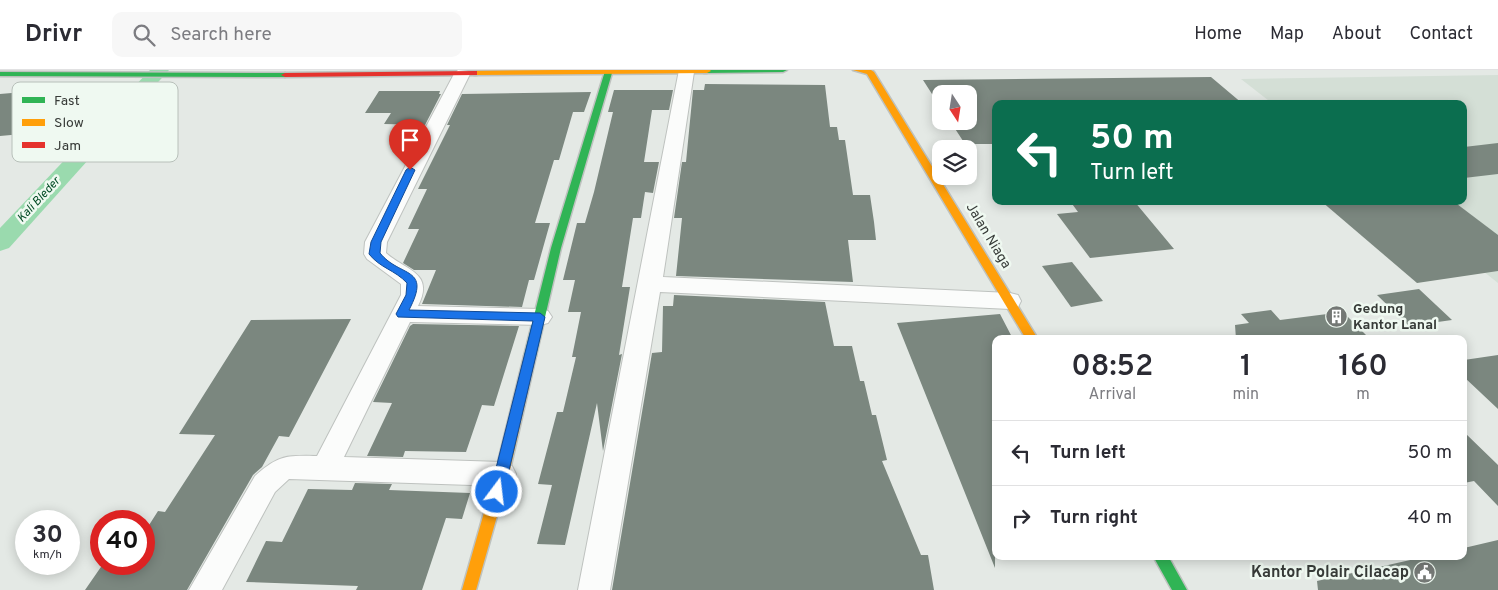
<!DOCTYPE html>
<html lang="en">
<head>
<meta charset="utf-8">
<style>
	body { margin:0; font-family:Overpass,sans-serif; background:#f7f7f7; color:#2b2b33; height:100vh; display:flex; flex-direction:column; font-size:19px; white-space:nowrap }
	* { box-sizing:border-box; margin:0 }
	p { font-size:16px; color:#7c7c81 }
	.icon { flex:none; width:28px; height:28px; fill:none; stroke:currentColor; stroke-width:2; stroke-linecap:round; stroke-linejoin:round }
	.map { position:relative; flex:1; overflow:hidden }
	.side { position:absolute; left:992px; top:265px; width:475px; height:225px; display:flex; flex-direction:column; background:#fff; border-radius:10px; box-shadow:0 2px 12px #0003 }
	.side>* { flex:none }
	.top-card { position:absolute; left:992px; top:30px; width:475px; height:105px; border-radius:10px; box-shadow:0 2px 12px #0003; background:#0b6e4f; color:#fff; overflow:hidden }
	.needle { width:32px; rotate:168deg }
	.tools { position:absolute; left:932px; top:15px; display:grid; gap:10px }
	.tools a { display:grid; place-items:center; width:45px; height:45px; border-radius:10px; background:#fff; box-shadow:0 2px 12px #0003; font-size:25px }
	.speed { position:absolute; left:15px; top:440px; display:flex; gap:10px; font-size:25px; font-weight:700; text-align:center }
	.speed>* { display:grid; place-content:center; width:65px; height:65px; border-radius:50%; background:#fff; box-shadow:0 2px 12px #0003; line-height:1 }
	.speed small { font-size:12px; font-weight:400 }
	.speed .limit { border:8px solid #d22; background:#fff; color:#111 }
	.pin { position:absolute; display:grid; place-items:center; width:42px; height:42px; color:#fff; margin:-51px -21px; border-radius:50% 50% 50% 0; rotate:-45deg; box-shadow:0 0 5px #0007 }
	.pin .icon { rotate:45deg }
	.me { position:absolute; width:55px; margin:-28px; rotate:15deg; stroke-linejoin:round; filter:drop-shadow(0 0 4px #0008) }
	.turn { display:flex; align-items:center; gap:18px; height:105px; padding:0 15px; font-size:22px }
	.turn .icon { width:65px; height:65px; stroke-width:2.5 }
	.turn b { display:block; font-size:35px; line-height:42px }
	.eta { display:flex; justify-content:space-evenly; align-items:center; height:85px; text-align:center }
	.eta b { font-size:30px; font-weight:600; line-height:35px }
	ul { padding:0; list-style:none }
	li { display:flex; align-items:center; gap:15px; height:65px; padding:0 15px; border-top:1px solid #e1e1e2 }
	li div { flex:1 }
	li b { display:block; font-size:19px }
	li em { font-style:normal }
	header { display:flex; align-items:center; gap:30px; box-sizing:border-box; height:70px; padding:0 25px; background:#fff; border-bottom:1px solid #e1e1e2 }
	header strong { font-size:24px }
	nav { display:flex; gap:28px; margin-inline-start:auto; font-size:18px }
	.search { width:350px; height:45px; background:#f7f7f7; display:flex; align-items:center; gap:12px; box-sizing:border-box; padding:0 18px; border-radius:10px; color:#7c7c81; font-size:19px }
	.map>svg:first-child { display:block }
</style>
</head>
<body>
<header>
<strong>Drivr</strong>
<div class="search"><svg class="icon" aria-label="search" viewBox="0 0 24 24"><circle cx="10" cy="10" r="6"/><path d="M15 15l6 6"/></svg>Search here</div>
<nav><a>Home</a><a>Map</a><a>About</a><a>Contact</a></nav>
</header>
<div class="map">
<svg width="1498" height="520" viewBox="0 0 1498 520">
	<rect width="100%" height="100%" fill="#e4e9e5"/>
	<polygon fill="#d4dfd6" points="1498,5 1498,213 1395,131 1464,131 1464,34 1273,34 1241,9"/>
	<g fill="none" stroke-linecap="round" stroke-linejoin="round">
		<polygon fill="#9adaae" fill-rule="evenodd" points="150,0 169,0 9,178 0,181 0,158"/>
	</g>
	<g fill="#7b877f">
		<polygon points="1211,7 1243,34 996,34 996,74 965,74 950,51 969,51 969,24 941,24 941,38 923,10"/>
		<polygon points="705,14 825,15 830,57 837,57 839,70 845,70 853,125 870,125 874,152 876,170 848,170 853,212 676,206 682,148 674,148 682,92 686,92 693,20 704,20"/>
		<polygon points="82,17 44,62 0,66 0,24"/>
		<polygon points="614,20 673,20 669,40 652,40 644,92 659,92 653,123 645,122 641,148 633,148 622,217 630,217 619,285 622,284 603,381 597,333 565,475 537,474 552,415 538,414 557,342 563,342 576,287 572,287 581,242 568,242 575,210 563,210 577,153 585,153 594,122 613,42 608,42"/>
		<polygon points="379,21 440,21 439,24 441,24 425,55 384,54 391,43 365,43"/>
		<polygon points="591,22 584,42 573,42 559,90 554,90 535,153 550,153 534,210 529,210 522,237 422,234 436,200 414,200 403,193 419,159 408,159 427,119 418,119 450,55 447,55 462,24"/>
		<polygon points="1498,73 1498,104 1464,108 1464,77"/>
		<polygon points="1070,131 1134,131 1174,179 1090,188 1057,144 1078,142"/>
		<polygon points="1321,131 1453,131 1498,165 1498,201 1417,213"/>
		<polygon points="1072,192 1103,231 1071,237 1042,196"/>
		<polygon points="1419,219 1452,250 1409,256 1377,225"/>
		<polygon points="674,225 825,232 834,276 852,276 860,311 864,311 872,345 876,345 887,390 882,391 921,485 928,485 934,520 612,520 652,283 662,282 663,236 673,236"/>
		<polygon points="1271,240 1280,250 1343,242 1367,266 1342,269 1236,269 1235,255 1249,253 1241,244"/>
		<polygon points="1000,244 1013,269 996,269 995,498 897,253"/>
		<polygon points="351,249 289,367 279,366 262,397 253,405 187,520 85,520 103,494 144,495 144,463 158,441 165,442 215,365 179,364 251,250"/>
		<polygon points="413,254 519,256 494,336 482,335 466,382 405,381 403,387 367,386 392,333 373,332 410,256"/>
		<polygon points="1498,285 1498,339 1464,307 1464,290"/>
		<polygon points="1464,362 1498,395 1498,436 1474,411 1464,413"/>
		<polygon points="355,413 392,414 389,420 470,423 462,449 446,448 422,520 356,520 358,516 246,512 266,471 282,472 308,419 352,420"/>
		<polygon points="1498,470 1498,520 1318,520 1317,511 1428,486 1464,486 1464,478"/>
	</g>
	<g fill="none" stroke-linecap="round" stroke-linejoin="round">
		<defs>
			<g id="street">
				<path d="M 458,0 L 468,1 L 470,4 L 387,172 L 386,183 C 406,201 435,202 418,236 L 540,239 L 548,241 L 552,247 L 548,253 L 540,255 L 410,252 L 344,387 L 502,392 L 512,396 L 516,404 L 512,412 L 502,416 L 289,409 L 275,422 L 222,520 L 189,520 L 255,406 C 278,385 287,385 317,386 L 401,225 L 401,214 L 367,189 L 364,184 L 365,172 L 454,4 Z"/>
				<polygon points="679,0 693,0 694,2 663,207 1010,223 1018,225 1021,231 1018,237 1010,239 660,222 610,520 578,520"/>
			</g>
			<g id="fast">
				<polygon points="704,0 787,0 783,2 707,3 704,3"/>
				<polygon points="605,1 612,3 561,178 536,286 534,289 526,289 524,286 551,178"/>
				<polygon points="0,2 285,3 289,5 285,7 0,6"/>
				<polygon points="1153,486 1168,486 1187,520 1172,520"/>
			</g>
			<g id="slow">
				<polygon points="554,0 710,0 711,1 707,3 474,5 470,3 474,1"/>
				<polygon points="853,0 871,0 874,2 1038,269 1026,269 867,4"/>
				<polygon points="530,282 534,283 536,286 509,404 476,520 462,520 495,404 524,286 526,283"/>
			</g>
			<polygon id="jam" points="474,1 477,1 477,5 285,7 281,5 285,3"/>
		</defs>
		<use href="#street" stroke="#bec2bf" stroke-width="2"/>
		<use href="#fast" stroke="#bec2bf" stroke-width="3"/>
		<use href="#slow" stroke="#bec2bf" stroke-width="3"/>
		<use href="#jam" stroke="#bec2bf" stroke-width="3"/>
		<use href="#street" fill="#fbfcfb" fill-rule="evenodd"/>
		<use href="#fast" fill="#30b455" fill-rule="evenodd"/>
		<use href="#slow" fill="#ff9f0a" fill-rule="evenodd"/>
		<use href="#jam" fill="#e5322d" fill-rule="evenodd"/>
	</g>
	<path fill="#1a73e8" stroke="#114b97" d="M 410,97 L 415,100 L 381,172 L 380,183 C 400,208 432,196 409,240 L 540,243 L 545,247 L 504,422 L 502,426 L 492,426 L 490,422 L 533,251 L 398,247 L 396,244 L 406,225 L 407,213 C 395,200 380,198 369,184 L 371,172 L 406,100 Z"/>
	<defs>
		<symbol id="building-disc" viewBox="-11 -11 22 22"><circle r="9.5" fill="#747875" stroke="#eff9f1"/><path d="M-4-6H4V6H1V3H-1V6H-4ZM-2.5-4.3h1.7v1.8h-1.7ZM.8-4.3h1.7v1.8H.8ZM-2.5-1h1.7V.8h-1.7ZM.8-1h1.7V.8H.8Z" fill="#fff"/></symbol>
		<symbol id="civic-disc" viewBox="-11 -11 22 22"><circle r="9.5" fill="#747875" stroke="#eff9f1"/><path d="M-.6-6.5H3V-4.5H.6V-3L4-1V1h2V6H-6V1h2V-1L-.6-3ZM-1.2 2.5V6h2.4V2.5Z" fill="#fff"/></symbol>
	</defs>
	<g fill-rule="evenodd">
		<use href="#building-disc" x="1324" y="234" width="25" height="25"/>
		<use href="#civic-disc" x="1412" y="490" width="25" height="25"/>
	</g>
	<g text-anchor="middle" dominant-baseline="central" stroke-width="5" stroke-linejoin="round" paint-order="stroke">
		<g font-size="12" font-style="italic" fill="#024b25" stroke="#eff9f1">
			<text transform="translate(39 130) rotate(-47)">Kali Bleder</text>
		</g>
		<g font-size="14" fill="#373b38" stroke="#eff9f1">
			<text transform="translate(988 166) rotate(59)">Jalan Niaga</text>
		</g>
		<g font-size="14" font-weight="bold" fill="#373b38" stroke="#eff9f1" text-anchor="start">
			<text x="1353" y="239">Gedung<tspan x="1353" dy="16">Kantor Lanal</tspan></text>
		</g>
		<g font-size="16" font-weight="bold" fill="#373b38" stroke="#eff9f1" text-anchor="end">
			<text x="1409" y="503">Kantor Polair Cilacap</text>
		</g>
	</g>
	<rect x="12" y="12" width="166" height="80" rx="8" fill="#eff9f1" stroke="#b8c0ba" stroke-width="1"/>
	<rect x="22" y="27" width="23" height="6" fill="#30b455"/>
	<rect x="22" y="49" width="23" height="7" fill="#ff9f0a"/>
	<rect x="22" y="72" width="23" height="6" fill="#e5322d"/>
	<g font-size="14" fill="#373b38">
		<text x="54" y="35">Fast</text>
		<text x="54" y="57">Slow</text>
		<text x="54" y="80">Jam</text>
	</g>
</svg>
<div class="tools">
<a><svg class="needle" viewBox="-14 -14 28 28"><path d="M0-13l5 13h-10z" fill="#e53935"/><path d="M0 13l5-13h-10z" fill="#7c7c81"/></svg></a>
<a><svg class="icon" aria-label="layers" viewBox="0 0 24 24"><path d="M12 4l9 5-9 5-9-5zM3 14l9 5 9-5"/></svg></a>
</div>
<div class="speed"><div>30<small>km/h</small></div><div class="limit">40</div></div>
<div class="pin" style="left:410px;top:100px;background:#d93025"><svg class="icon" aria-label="arrive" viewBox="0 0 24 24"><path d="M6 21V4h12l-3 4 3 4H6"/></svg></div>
<svg class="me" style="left:497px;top:422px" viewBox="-20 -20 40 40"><circle r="17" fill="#1a73e8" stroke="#fff" stroke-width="3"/><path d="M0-11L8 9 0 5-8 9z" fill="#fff"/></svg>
<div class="top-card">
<div class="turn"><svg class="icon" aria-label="left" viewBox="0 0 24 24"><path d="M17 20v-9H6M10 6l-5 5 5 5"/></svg><div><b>50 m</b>Turn left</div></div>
</div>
<section class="side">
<div class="eta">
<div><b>08:52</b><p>Arrival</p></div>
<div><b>1</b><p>min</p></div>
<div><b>160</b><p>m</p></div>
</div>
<ul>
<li><svg class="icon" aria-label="left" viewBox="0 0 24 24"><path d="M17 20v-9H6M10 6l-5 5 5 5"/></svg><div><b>Turn left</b></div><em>50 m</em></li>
<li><svg class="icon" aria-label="right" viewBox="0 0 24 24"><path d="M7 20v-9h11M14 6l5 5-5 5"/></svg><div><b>Turn right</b></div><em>40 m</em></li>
</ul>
</section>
</div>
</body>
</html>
